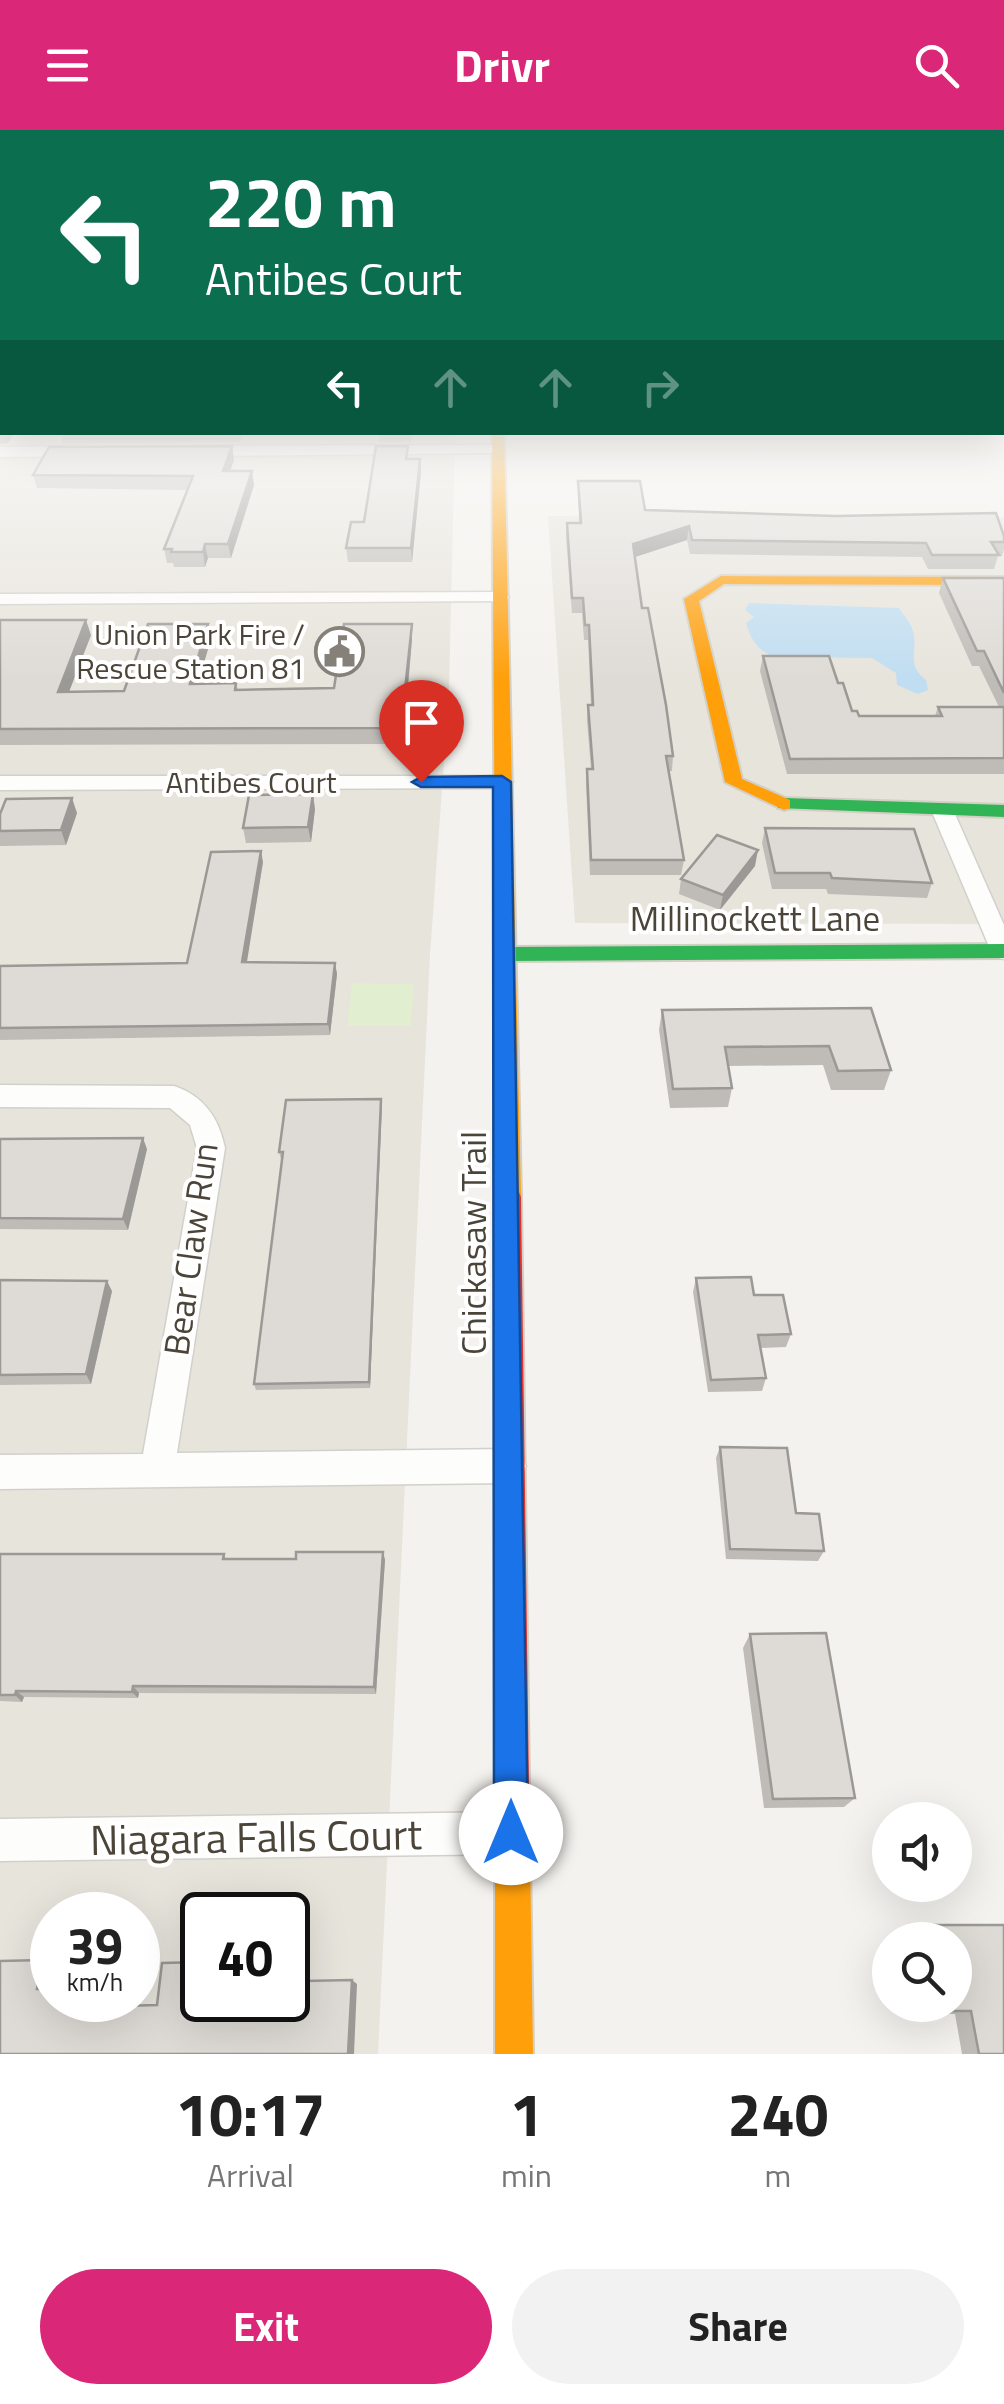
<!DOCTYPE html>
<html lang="en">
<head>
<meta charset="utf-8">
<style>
	body { margin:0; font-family:"Titillium Web",sans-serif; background:#f2f2f2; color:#222; height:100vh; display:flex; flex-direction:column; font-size:38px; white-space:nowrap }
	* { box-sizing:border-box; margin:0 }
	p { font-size:32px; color:#767676 }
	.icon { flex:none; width:55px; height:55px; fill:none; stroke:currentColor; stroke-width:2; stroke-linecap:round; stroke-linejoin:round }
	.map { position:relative; height:1924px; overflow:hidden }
	.drawer { display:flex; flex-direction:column; background:#fff; flex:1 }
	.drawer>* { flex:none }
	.hud { position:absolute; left:0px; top:0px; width:1005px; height:305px; box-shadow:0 10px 40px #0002; background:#0b6e4f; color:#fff; overflow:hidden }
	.fabs { position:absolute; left:872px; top:1672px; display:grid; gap:20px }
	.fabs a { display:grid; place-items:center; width:100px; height:100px; border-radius:50%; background:#fff; box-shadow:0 10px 40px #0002; font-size:50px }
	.speed { position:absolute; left:30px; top:1762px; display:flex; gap:20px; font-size:50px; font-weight:700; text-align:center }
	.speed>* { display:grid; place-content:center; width:130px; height:130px; border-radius:50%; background:#fff; box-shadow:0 10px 40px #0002; line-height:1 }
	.speed small { font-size:25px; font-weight:400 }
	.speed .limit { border:5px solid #111; border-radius:15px; background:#fff; color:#111 }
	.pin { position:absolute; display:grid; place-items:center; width:85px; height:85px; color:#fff; margin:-102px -42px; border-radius:50% 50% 50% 0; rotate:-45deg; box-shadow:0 0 10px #0007 }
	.pin .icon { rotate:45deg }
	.me { position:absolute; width:110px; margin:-55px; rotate:0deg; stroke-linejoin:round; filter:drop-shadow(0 0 8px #0008) }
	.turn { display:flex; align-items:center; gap:35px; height:210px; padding:0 40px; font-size:45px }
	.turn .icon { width:130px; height:130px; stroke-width:2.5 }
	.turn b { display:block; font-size:70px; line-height:85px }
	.lanes { display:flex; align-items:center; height:95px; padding:0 40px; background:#0003; justify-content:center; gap:50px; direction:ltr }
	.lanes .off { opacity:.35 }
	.eta { display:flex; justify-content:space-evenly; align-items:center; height:170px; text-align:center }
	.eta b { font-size:60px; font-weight:700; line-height:70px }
	.primary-button { display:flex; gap:20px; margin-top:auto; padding:20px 40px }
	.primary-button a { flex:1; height:115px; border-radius:60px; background:#db2777; color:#fff; font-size:40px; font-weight:700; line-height:115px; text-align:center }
	.primary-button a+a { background:#f2f2f2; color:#222 }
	header { display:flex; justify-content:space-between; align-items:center; height:130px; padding:0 40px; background:#db2777; color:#fff; font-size:45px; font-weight:700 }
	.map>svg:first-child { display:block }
</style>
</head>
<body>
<header><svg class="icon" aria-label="menu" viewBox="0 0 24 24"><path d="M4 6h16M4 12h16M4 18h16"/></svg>Drivr<svg class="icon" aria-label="search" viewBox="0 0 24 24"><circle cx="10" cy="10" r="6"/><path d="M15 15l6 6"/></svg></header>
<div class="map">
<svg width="1004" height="1924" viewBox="0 0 1004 1924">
	<rect width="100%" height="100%" fill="#f4f2ee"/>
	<g fill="#e7e4dc" fill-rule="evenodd">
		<path d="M 0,281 L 2,302 L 455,303 L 449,562 L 430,825 L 378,1924 L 0,1924 ZM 52,1785 L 138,1785 L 138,1870 L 52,1870 ZM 202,1785 L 288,1785 L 288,1870 L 202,1870 Z"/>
		<polygon points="548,386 1004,387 1004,794 575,793"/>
	</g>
	<polygon fill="#e1eecf" points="352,853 414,854 411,896 347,896"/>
	<path fill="#c0ddf1" d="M 749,473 L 899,478 C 903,484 910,492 912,498 C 920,521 904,533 926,550 L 928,560 L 918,564 L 897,555 L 896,543 L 872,528 L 773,527 C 757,519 751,510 746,493 L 754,487 L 745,480 Z"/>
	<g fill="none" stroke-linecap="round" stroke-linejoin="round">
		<defs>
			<g id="street">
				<polygon points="498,315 503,317 503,323 196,326 188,321 196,316"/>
				<polygon points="0,317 83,316 91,321 83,326 0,327"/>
				<polygon points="500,462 509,467 506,471 0,474 0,464"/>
				<polygon points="0,646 502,646 513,652 502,658 0,660"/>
				<polygon points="943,675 954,682 1004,795 1004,829 994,827 991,821 932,682"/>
				<path d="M 0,955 L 174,956 C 204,966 219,988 225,1018 L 177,1323 L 509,1319 L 521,1324 L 526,1336 L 521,1348 L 509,1353 L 0,1359 L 0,1325 L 143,1324 L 197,1018 L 190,995 L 170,978 L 0,977 Z"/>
				<polygon points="511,1682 526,1688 532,1703 526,1718 511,1724 0,1731 0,1689"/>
			</g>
			<g id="fast">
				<polygon points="784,668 1004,675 1004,687 778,678 778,670"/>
				<polygon points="1004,814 1004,828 507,831 497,824 507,817"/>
			</g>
			<g id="slow">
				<polygon points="492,302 504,302 521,1067 518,1074 509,1077 500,1074 497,1067"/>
				<polygon points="721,446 1004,447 1004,455 724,454 699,471 742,649 790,670 790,678 784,680 725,652 684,469"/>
				<polygon points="512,1639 524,1644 529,1656 533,1924 495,1924 495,1656 500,1644"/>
			</g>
			<polygon id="jam" points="509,1057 518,1060 521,1067 529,1656 524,1668 512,1673 500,1668 495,1656 497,1067 500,1060"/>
		</defs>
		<use href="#street" stroke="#d2d0cb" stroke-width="3"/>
		<use href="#fast" stroke="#d3cfc5" stroke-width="4"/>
		<use href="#slow" stroke="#d3cfc5" stroke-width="4"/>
		<use href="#jam" stroke="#d3cfc5" stroke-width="4"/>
		<use href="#street" fill="#fdfdfc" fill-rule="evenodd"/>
		<use href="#fast" fill="#30b455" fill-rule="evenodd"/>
		<use href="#slow" fill="#ff9f0a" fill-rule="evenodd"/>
		<use href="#jam" fill="#e5322d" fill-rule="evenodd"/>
	</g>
	<g fill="#bfbcb8">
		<polygon points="60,302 244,302 240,312 63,313"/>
		<polygon points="379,302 412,302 411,312 379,312"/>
		<polygon points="232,316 234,330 230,341 254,355 231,428 208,428 205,437 174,437 173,433 167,433 164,419 188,360 37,358 33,345"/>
		<polygon points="409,329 420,329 421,342 412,432 348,432 346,418"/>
		<polygon points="578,351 645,380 1004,406 1004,419 1002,426 998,426 994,439 928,439 922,427 690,424 687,410 635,427 642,478 673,626 672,641 669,641 684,730 681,745 590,745 586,654 587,639 591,639 587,590 588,575 591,575 588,510 584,510 582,483 572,483 566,407 567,393 579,393"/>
		<polygon points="943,448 1004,448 1004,644 787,644 760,541 763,526 838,553 852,581 859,586 935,586 938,577 999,577 979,536 972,536 939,463"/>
		<polygon points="0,490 91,505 69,562 124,561 211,509 198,554 236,553 238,560 334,558 412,509 408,560 411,560 412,575 410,608 390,608 389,614 0,615"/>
		<polygon points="315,679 311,712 246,713 243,698"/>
		<polygon points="77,683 66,715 0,716 0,684"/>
		<polygon points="765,698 932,753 927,768 828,764 826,759 772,759 762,713"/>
		<polygon points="263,732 246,832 335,833 337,844 330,905 0,910 0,836 187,833"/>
		<polygon points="755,736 720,780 679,764 681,749"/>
		<polygon points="871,878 891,940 884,960 831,960 823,935 728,936 732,958 728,977 670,978 659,900 662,880"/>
		<polygon points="381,969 370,1258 256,1260 254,1254 283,1029 281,1029 279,1022"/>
		<polygon points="0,1009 147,1019 128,1100 0,1099"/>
		<polygon points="696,1148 754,1165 791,1204 786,1217 760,1218 766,1248 762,1261 708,1262 693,1162"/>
		<polygon points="0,1150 112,1161 91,1254 0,1255"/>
		<polygon points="720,1317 824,1421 818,1431 726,1429 716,1328"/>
		<polygon points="383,1422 385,1430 376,1564 139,1563 138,1568 24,1567 22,1572 0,1571 0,1424 224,1424 226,1429 296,1429"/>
		<polygon points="750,1504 855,1668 844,1677 764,1678 743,1518"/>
		<polygon points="928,1795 1004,1795 1004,1924 962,1924 955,1884 929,1884 927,1875 955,1875 955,1810 916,1810 914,1801"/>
	</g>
	<g fill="#9b9996">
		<polygon points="0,300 2,300 2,302 15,302 8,313 0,314"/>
		<polygon points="232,316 234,330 225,355 223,341"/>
		<polygon points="420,329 421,342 412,432 411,418"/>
		<polygon points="252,341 254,355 231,428 228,414"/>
		<polygon points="689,396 687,410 632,428 633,414"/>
		<polygon points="205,414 208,428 205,437 203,422"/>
		<polygon points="86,490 91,505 63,577 58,562"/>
		<polygon points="208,494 211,509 193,569 190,554"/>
		<polygon points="412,494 412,509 406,575 405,560"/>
		<polygon points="411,560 412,575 410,608 409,593"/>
		<polygon points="313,664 315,679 311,712 308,697"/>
		<polygon points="72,668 77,683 66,715 61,700"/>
		<polygon points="758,720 755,736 720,780 723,765"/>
		<polygon points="261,721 263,732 245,844 242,832"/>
		<polygon points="335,833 337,844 330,905 328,894"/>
		<polygon points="381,969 382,976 370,1258 369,1252"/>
		<polygon points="143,1008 147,1019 128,1100 123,1089"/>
		<polygon points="107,1151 112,1161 91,1254 86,1244"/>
		<polygon points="383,1422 385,1430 376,1564 374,1557"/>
		<polygon points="133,1556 139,1563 138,1568 132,1562"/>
		<polygon points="16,1561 24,1567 22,1572 15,1565"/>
		<polygon points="304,1828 310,1833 310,1855 303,1851"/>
		<polygon points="43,1830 52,1833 52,1863 37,1859"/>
		<polygon points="352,1850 357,1854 354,1924 348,1924"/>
		<polygon points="80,1870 95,1870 93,1880 79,1877"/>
	</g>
	<g fill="#dedbd6" stroke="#9b9996" stroke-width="2.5">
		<rect x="0" y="281" width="2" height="19"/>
		<polygon points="232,316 223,341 252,341 228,414 205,414 203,422 171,422 172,419 164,419 193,346 33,345 49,317"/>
		<polygon points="376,316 408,316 406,329 420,329 411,418 346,418 351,392 364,392"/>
		<polygon points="578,351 640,351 645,380 836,386 996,383 1004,406 1004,412 991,412 999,425 932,425 926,413 692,410 689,396 633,414 642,478 648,478 666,575 673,626 666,626 684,730 591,730 587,639 593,639 588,575 593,575 589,495 585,495 583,468 572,468 567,393 581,393"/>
		<polygon points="943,448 1004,448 1004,563 984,521 977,521"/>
		<polygon points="0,490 86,490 58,562 124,561 148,494 208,494 190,554 236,553 235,560 334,558 344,494 412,494 405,560 411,560 409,593 389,593 388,598 0,599"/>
		<polygon points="763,526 829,526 838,553 843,553 852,581 857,581 859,586 942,586 938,577 1004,577 1004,628 790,629"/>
		<polygon points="313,664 308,697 243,698 249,665"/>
		<polygon points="72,668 61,700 0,701 0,684 6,669"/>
		<polygon points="765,698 914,699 932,753 832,748 830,743 775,743"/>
		<polygon points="717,705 758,720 723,765 681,749"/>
		<polygon points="261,721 242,832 335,833 328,894 0,898 0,836 187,833 211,722"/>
		<polygon points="871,878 891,940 838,941 829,916 725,917 732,958 673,959 662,880"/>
		<polygon points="381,969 369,1252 254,1254 283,1022 279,1022 286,970"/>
		<polygon points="143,1008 123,1089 0,1088 0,1009"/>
		<polygon points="751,1147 754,1165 783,1165 791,1204 758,1205 766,1248 711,1250 696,1148"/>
		<polygon points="0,1150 107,1151 86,1244 0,1245"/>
		<polygon points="720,1317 787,1318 796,1383 819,1384 824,1421 730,1419"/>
		<polygon points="296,1422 383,1422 374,1557 133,1556 132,1562 16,1561 15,1565 0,1565 0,1424 224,1424 223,1429 296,1429"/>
		<polygon points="826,1503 855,1668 773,1669 750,1504"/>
		<polygon points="928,1795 1004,1795 1004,1924 979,1924 971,1881 944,1881 943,1875 955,1875 955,1810 931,1810"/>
		<polygon points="304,1828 303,1851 352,1850 348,1924 0,1924 0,1831 43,1830 37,1859 52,1859 52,1870 80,1870 79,1877 157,1875 162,1833 202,1832 202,1870 288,1870 288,1829"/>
	</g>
	<linearGradient id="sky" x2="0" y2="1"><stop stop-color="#98c4ec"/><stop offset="0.51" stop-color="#faf9f7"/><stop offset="1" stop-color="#faf9f7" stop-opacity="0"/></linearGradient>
	<rect width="1004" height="550" fill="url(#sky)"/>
	<polygon fill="#1a73e8" stroke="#114b97" stroke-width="2.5" points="502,646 511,652 528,1703 523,1715 511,1720 499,1715 494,1703 493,657 421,657 412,652 421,647"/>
	<defs>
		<symbol id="civic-ring" viewBox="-11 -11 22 22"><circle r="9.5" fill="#fff" stroke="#868178" stroke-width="1.5"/><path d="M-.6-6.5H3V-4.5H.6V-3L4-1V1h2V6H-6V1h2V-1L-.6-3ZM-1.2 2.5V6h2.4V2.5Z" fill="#868178"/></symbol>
	</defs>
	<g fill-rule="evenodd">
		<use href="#civic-ring" x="312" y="494" width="55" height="55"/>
	</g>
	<g text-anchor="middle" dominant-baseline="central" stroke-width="8" stroke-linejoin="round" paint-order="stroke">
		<g font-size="30" fill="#4b4439" stroke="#fff" text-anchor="end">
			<text x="305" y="504">Union Park Fire /<tspan x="305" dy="34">Rescue Station 81</tspan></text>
		</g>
		<g font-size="30" fill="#4b4439" stroke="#fff">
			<text x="251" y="652">Antibes Court</text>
		</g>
		<g font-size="35" fill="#4b4439" stroke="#fff">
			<text x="755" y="788">Millinockett Lane</text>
			<text transform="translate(473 1113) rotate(-90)">Chickasaw Trail</text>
			<text transform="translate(190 1119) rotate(-82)">Bear Claw Run</text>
		</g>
		<g font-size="42" fill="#4b4439" stroke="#fff">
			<text transform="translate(256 1706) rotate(-1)">Niagara Falls Court</text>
		</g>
	</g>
</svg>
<div class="fabs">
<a><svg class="icon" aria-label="sound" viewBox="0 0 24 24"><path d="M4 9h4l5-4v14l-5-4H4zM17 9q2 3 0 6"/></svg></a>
<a><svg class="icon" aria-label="search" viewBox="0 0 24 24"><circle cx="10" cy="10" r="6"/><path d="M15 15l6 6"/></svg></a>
</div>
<div class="speed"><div>39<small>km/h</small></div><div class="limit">40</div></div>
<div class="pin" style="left:421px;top:652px;background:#d93025"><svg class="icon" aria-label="arrive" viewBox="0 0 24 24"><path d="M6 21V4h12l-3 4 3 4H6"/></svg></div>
<svg class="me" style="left:511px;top:1703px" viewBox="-20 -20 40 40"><circle r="19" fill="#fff"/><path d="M0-13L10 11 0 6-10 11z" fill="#1a73e8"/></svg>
<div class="hud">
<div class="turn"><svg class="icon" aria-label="left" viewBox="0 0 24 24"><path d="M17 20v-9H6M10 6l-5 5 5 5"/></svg><div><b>220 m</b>Antibes Court</div></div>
<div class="lanes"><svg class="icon" aria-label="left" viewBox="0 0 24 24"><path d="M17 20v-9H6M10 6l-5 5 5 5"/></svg><svg class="icon off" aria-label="ahead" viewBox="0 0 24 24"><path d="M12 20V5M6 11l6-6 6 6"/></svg><svg class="icon off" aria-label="ahead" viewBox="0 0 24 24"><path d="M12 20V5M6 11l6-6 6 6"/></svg><svg class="icon off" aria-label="right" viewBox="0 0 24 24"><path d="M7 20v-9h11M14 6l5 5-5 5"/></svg></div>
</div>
</div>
<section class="drawer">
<div class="eta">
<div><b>10:17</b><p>Arrival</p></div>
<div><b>1</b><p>min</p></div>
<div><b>240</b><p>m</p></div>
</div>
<div class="primary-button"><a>Exit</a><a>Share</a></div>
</section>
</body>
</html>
